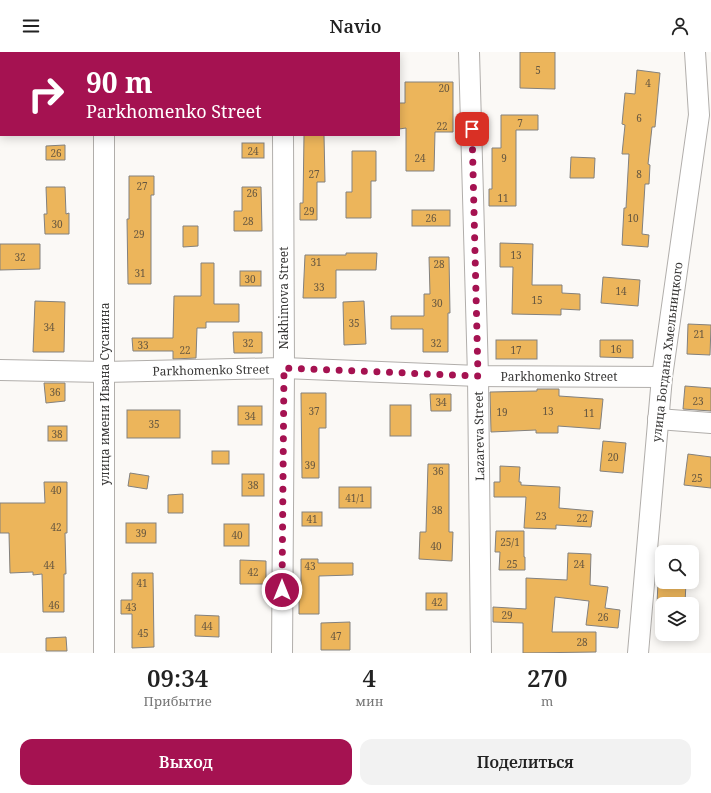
<!DOCTYPE html>
<html lang="ru">
<head>
<meta charset="utf-8">
<style>
	body { margin:0; font-family:"Noto Serif",serif; background:#f2f2f2; color:#222; height:100vh; display:flex; flex-direction:column; font-size:15px; white-space:nowrap }
	* { box-sizing:border-box; margin:0 }
	p { font-size:13px; color:#767676 }
	.icon { flex:none; width:22px; height:22px; fill:none; stroke:currentColor; stroke-width:2; stroke-linecap:round; stroke-linejoin:round }
	.map { position:relative; height:601px; overflow:hidden }
	.side { display:flex; flex-direction:column; background:#fff; flex:1 }
	.side>* { flex:none }
	.hud { position:absolute; left:0px; top:0px; width:400px; height:84px; box-shadow:0 2px 10px #0003; background:#a51251; color:#fff; overflow:hidden }
	.fabs { position:absolute; left:655px; top:493px; display:grid; gap:8px }
	.fabs a { display:grid; place-items:center; width:44px; height:44px; border-radius:8px; background:#fff; box-shadow:0 2px 10px #0003; font-size:20px }
	.pin { position:absolute; display:grid; place-items:center; width:34px; height:34px; color:#fff; margin:-17px; border-radius:8px; box-shadow:0 2px 6px #0006 }
	.me { position:absolute; width:44px; margin:-22px; rotate:0deg; stroke-linejoin:round; filter:drop-shadow(0 0 3px #0008) }
	.turn { display:flex; align-items:center; gap:14px; height:84px; padding:0 20px; font-size:18px }
	.turn .icon { width:52px; height:52px; stroke-width:2.5 }
	.turn b { display:block; font-size:28px; line-height:34px }
	.eta { display:flex; justify-content:space-evenly; align-items:center; height:68px; text-align:center }
	.eta b { font-size:24px; font-weight:600; line-height:28px }
	.primary-button { display:flex; gap:8px; margin-top:auto; padding:8px 20px }
	.primary-button a { flex:1; height:46px; border-radius:12px; background:#a51251; color:#fff; font-size:16px; font-weight:600; line-height:46px; text-align:center }
	.primary-button a+a { background:#f2f2f2; color:#222 }
	header { display:flex; justify-content:space-between; align-items:center; height:52px; padding:0 20px; background:#fff; font-size:18px; font-weight:600 }
	.map>svg:first-child { display:block }
</style>
</head>
<body>
<header><svg class="icon" aria-label="menu" viewBox="0 0 24 24"><path d="M4 6h16M4 12h16M4 18h16"/></svg>Navio<svg class="icon" aria-label="person" viewBox="0 0 24 24"><circle cx="12" cy="8" r="4"/><path d="M4 21q1-7 8-7t8 7"/></svg></header>
<div class="map">
<svg width="711" height="601" viewBox="0 0 711 601">
	<rect width="100%" height="100%" fill="#fbf9f6"/>
	<g fill="#ecb55b" stroke="#83817e">
		<polygon points="520,0 555,0 555,37 520,36"/>
		<polygon points="637,18 660,21 655,75 652,75 648,112 650,113 649,132 645,132 642,182 649,183 648,195 622,193 624,156 626,156 629,102 622,102 625,73 622,72 625,41 635,42"/>
		<polygon points="405,30 453,30 453,80 435,80 434,119 406,119 406,76 399,77 399,51 405,51"/>
		<polygon points="501,63 538,63 538,78 516,78 516,154 489,154 489,137 492,137 492,96 501,96"/>
		<polygon points="304,83 324,83 325,130 317,130 317,168 300,168 300,151 303,151"/>
		<rect x="242" y="91" width="22" height="15"/>
		<polygon points="65,93 65,108 46,108 46,94"/>
		<polygon points="352,99 376,99 376,129 371,129 371,166 346,166 346,140 352,140"/>
		<polygon points="571,105 595,106 594,126 570,126"/>
		<polygon points="129,124 154,124 154,143 151,143 151,232 128,232 127,167 129,167"/>
		<polygon points="46,135 65,135 66,162 69,161 69,182 45,182 44,162 47,162"/>
		<polygon points="242,135 261,135 262,179 234,179 234,159 242,159"/>
		<rect x="412" y="158" width="38" height="16"/>
		<polygon points="183,174 198,174 198,194 183,195"/>
		<polygon points="500,191 533,192 532,233 562,233 562,241 580,242 580,258 561,257 561,263 512,262 513,215 500,215"/>
		<polygon points="0,192 40,192 40,217 0,218"/>
		<polygon points="346,201 377,201 376,218 336,218 336,246 303,246 305,203 346,203"/>
		<polygon points="429,205 449,205 450,261 448,261 448,300 423,300 423,277 391,277 391,264 424,264 424,242 430,242"/>
		<polygon points="201,211 214,211 214,252 239,252 239,270 206,270 206,276 197,276 196,306 173,307 173,299 133,299 132,286 173,286 174,244 201,244"/>
		<rect x="240" y="219" width="21" height="15"/>
		<polygon points="603,225 640,228 638,254 601,251"/>
		<polygon points="35,249 65,250 64,300 33,300"/>
		<polygon points="364,249 366,292 344,293 343,250"/>
		<polygon points="688,272 711,273 710,303 687,302"/>
		<polygon points="233,280 262,280 262,301 234,301"/>
		<rect x="496" y="288" width="41" height="19"/>
		<polygon points="600,288 633,288 633,306 600,305"/>
		<polygon points="44,331 65,331 65,349 46,351"/>
		<polygon points="685,334 711,336 711,359 683,357"/>
		<polygon points="537,337 559,337 559,344 603,347 600,377 558,374 558,381 536,381 536,378 491,380 490,340 537,339"/>
		<polygon points="301,341 326,341 326,376 319,376 319,426 302,426"/>
		<polygon points="430,342 451,342 451,359 431,359"/>
		<rect x="390" y="353" width="21" height="31"/>
		<rect x="238" y="354" width="24" height="19"/>
		<rect x="127" y="358" width="53" height="28"/>
		<rect x="48" y="374" width="19" height="15"/>
		<polygon points="603,389 626,391 623,421 600,419"/>
		<rect x="212" y="399" width="17" height="13"/>
		<polygon points="688,402 711,405 711,436 684,433"/>
		<polygon points="428,412 449,412 449,480 453,480 452,509 419,507 420,480 426,480"/>
		<polygon points="500,414 520,415 519,430 521,430 521,433 560,435 559,456 593,459 591,475 556,473 556,477 524,476 526,445 494,445 494,430 500,430"/>
		<polygon points="130,421 149,424 147,437 128,434"/>
		<rect x="242" y="422" width="22" height="22"/>
		<polygon points="44,430 67,430 67,481 65,481 66,522 64,522 64,560 43,560 42,522 33,523 33,520 10,521 9,481 0,481 0,451 45,451"/>
		<rect x="339" y="435" width="32" height="21"/>
		<polygon points="183,442 183,461 168,461 168,443"/>
		<rect x="302" y="460" width="20" height="14"/>
		<rect x="126" y="471" width="30" height="20"/>
		<rect x="224" y="472" width="25" height="22"/>
		<polygon points="496,479 524,479 524,505 525,505 525,518 499,518 500,500 495,500"/>
		<polygon points="568,501 591,502 590,533 608,535 605,556 620,558 618,576 586,573 589,549 555,545 552,580 596,580 596,600 523,601 523,571 493,570 493,555 526,557 526,526 567,528"/>
		<polygon points="301,507 318,507 318,511 353,511 353,523 319,524 319,562 299,562 299,535 301,535"/>
		<polygon points="240,508 266,509 266,532 240,532"/>
		<polygon points="132,521 153,521 154,595 132,596 132,562 121,562 121,548 132,548"/>
		<polygon points="658,530 686,530 685,552 657,552"/>
		<rect x="426" y="541" width="21" height="17"/>
		<polygon points="195,563 219,564 219,585 195,584"/>
		<polygon points="350,570 350,598 321,598 321,571"/>
		<polygon points="66,585 67,599 46,599 46,586"/>
	</g>
	<g fill="none" stroke-linecap="round" stroke-linejoin="round">
		<defs>
			<g id="street">
				<polyline points="282,0 282,1"/>
				<polyline points="469,0 478,324 481,601"/>
				<polyline points="104,1 104,0"/>
				<polyline points="0,318 104,320 284,316 478,324 662,325"/>
				<polyline points="658,367 711,371"/>
				<polyline points="104,601 104,83"/>
				<polyline points="282,601 284,316 283,83"/>
				<polyline points="638,601 662,325 699,63 695,0"/>
			</g>
		</defs>
		<use href="#street" stroke="#b1aeab" stroke-width="22"/>
		<use href="#street" stroke="#fff" stroke-width="20"/>
	</g>
	<g fill="none" stroke-linecap="round" stroke-linejoin="round">
		<polyline stroke="#a51251" stroke-width="7" stroke-dasharray="0 12.6" points="282,538 284,316 478,324 472,77"/>
	</g>
	<g text-anchor="middle" dominant-baseline="central" stroke-width="4" stroke-linejoin="round" paint-order="stroke">
		<g font-size="10" fill="#665740">
			<text x="538" y="18">5</text>
			<text x="648" y="31">4</text>
			<text x="444" y="36">20</text>
			<text x="639" y="66">6</text>
			<text x="520" y="71">7</text>
			<text x="442" y="74">22</text>
			<text x="253" y="99">24</text>
			<text x="56" y="101">26</text>
			<text x="420" y="106">24</text>
			<text x="504" y="106">9</text>
			<text x="314" y="122">27</text>
			<text x="639" y="122">8</text>
			<text x="142" y="134">27</text>
			<text x="252" y="141">26</text>
			<text x="503" y="146">11</text>
			<text x="309" y="159">29</text>
			<text x="431" y="166">26</text>
			<text x="633" y="166">10</text>
			<text x="248" y="169">28</text>
			<text x="57" y="172">30</text>
			<text x="139" y="182">29</text>
			<text x="516" y="203">13</text>
			<text x="20" y="205">32</text>
			<text x="316" y="210">31</text>
			<text x="439" y="212">28</text>
			<text x="140" y="221">31</text>
			<text x="250" y="227">30</text>
			<text x="319" y="235">33</text>
			<text x="621" y="239">14</text>
			<text x="537" y="248">15</text>
			<text x="437" y="251">30</text>
			<text x="354" y="271">35</text>
			<text x="49" y="275">34</text>
			<text x="699" y="282">21</text>
			<text x="248" y="291">32</text>
			<text x="436" y="291">32</text>
			<text x="143" y="293">33</text>
			<text x="616" y="297">16</text>
			<text x="185" y="298">22</text>
			<text x="516" y="298">17</text>
			<text x="55" y="340">36</text>
			<text x="698" y="349">23</text>
			<text x="441" y="350">34</text>
			<text x="314" y="359">37</text>
			<text x="548" y="359">13</text>
			<text x="502" y="360">19</text>
			<text x="589" y="361">11</text>
			<text x="250" y="364">34</text>
			<text x="154" y="372">35</text>
			<text x="57" y="382">38</text>
			<text x="613" y="405">20</text>
			<text x="310" y="413">39</text>
			<text x="438" y="419">36</text>
			<text x="697" y="426">25</text>
			<text x="253" y="433">38</text>
			<text x="56" y="438">40</text>
			<text x="355" y="446">41/1</text>
			<text x="437" y="458">38</text>
			<text x="541" y="464">23</text>
			<text x="582" y="466">22</text>
			<text x="312" y="467">41</text>
			<text x="56" y="475">42</text>
			<text x="141" y="481">39</text>
			<text x="237" y="483">40</text>
			<text x="510" y="490">25/1</text>
			<text x="436" y="494">40</text>
			<text x="512" y="512">25</text>
			<text x="579" y="512">24</text>
			<text x="49" y="513">44</text>
			<text x="310" y="514">43</text>
			<text x="253" y="520">42</text>
			<text x="142" y="531">41</text>
			<text x="437" y="550">42</text>
			<text x="54" y="553">46</text>
			<text x="131" y="555">43</text>
			<text x="507" y="563">29</text>
			<text x="603" y="565">26</text>
			<text x="207" y="574">44</text>
			<text x="143" y="581">45</text>
			<text x="336" y="584">47</text>
			<text x="582" y="590">28</text>
		</g>
		<g font-size="12" fill="#393837" stroke="#fff">
			<text transform="translate(283 246) rotate(-90)">Nakhimova Street</text>
			<text transform="translate(667 300) rotate(-83)">улица Богдана Хмельницкого</text>
			<text transform="translate(211 318) rotate(-1)">Parkhomenko Street</text>
			<text x="559" y="324">Parkhomenko Street</text>
			<text transform="translate(104 342) rotate(-90)">улица имени Ивана Сусанина</text>
			<text transform="translate(479 384) rotate(-91)">Lazareva Street</text>
		</g>
	</g>
</svg>
<div class="fabs">
<a><svg class="icon" aria-label="search" viewBox="0 0 24 24"><circle cx="10" cy="10" r="6"/><path d="M15 15l6 6"/></svg></a>
<a><svg class="icon" aria-label="layers" viewBox="0 0 24 24"><path d="M12 4l9 5-9 5-9-5zM3 14l9 5 9-5"/></svg></a>
</div>
<div class="pin" style="left:472px;top:77px;background:#d93025"><svg class="icon" aria-label="arrive" viewBox="0 0 24 24"><path d="M6 21V4h12l-3 4 3 4H6"/></svg></div>
<svg class="me" style="left:282px;top:538px" viewBox="-20 -20 40 40"><circle r="17" fill="#a51251" stroke="#fff" stroke-width="3"/><path d="M0-11L8 9 0 5-8 9z" fill="#fff"/></svg>
<div class="hud">
<div class="turn"><svg class="icon" aria-label="right" viewBox="0 0 24 24"><path d="M7 20v-9h11M14 6l5 5-5 5"/></svg><div><b>90 m</b>Parkhomenko Street</div></div>
</div>
</div>
<section class="side">
<div class="eta">
<div><b>09:34</b><p>Прибытие</p></div>
<div><b>4</b><p>мин</p></div>
<div><b>270</b><p>m</p></div>
</div>
<div class="primary-button"><a>Выход</a><a>Поделиться</a></div>
</section>
</body>
</html>
